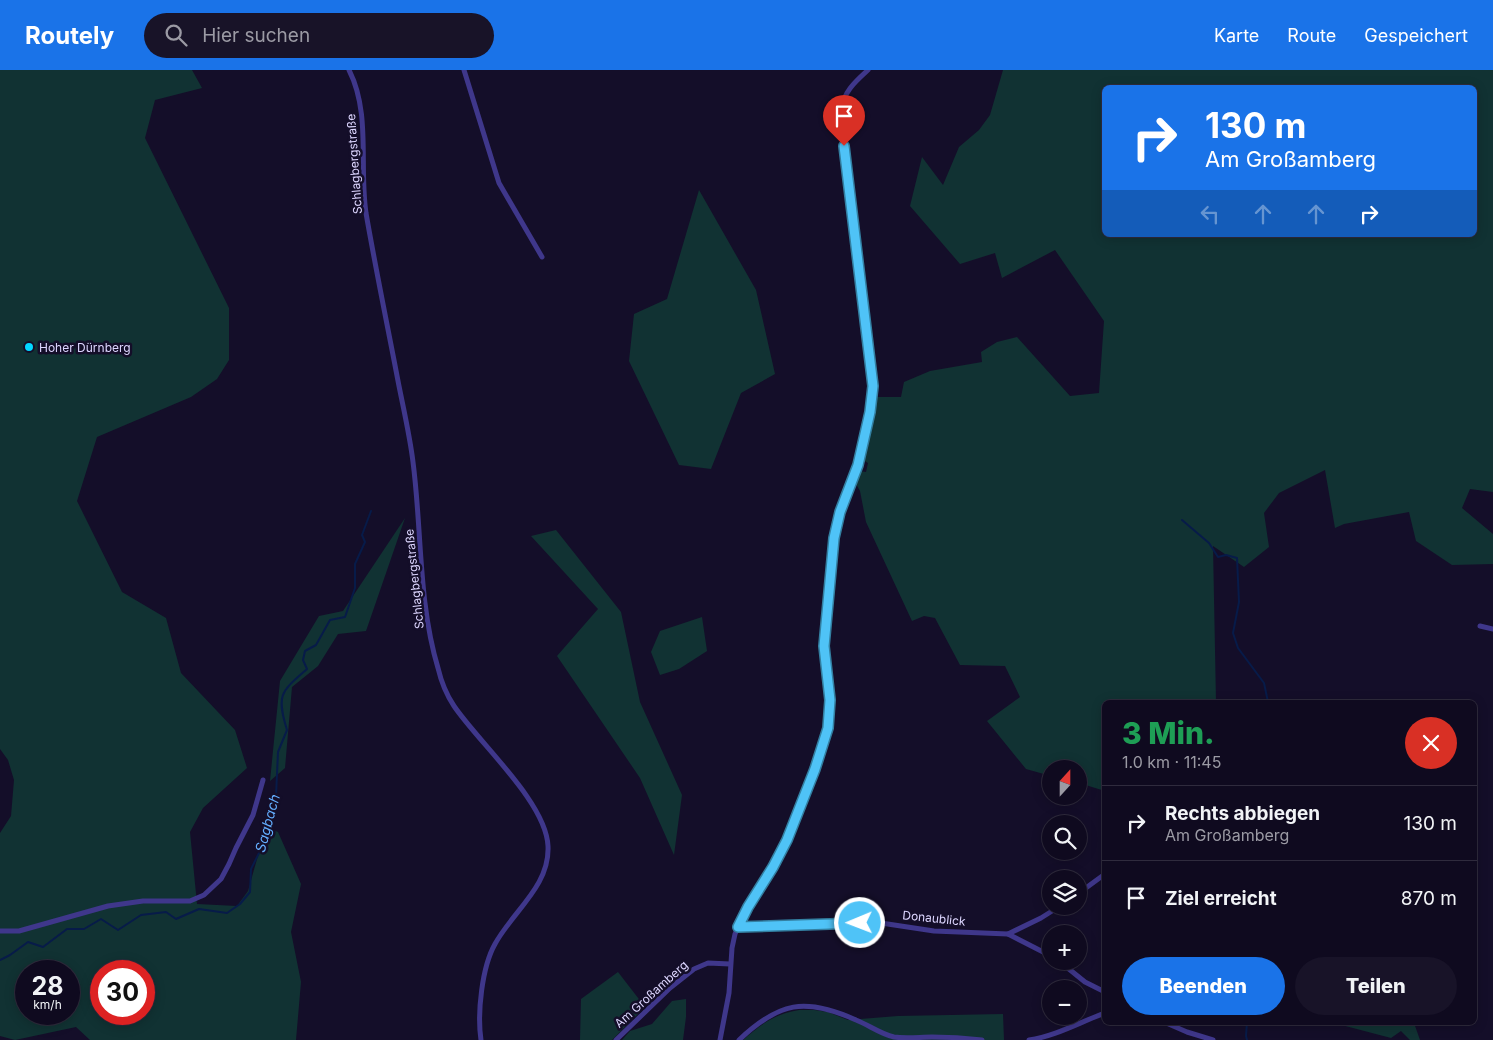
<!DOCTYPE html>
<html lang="de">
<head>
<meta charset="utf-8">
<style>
	body { margin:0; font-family:Inter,sans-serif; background:#181328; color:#f1f3f6; height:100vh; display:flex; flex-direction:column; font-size:19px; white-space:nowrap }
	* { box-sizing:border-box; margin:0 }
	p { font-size:16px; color:#9b9aa4 }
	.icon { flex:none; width:28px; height:28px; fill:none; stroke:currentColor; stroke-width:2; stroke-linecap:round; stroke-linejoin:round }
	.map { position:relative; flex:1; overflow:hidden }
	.side { position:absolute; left:1102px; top:630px; width:375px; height:325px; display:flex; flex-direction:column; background:#0f0a1f; border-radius:8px; box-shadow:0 2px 12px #0003,0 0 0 1px #2f2b3d }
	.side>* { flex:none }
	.guide { position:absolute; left:1102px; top:15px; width:375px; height:152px; border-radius:8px; box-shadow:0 2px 12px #0003,0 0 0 1px #2f2b3d; background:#1a73e8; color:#fff; overflow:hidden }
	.needle { width:32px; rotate:21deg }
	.tools { position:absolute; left:1042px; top:690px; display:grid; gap:10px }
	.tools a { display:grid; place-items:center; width:45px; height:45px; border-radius:50%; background:#0f0a1f; box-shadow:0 2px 12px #0003,0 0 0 1px #2f2b3d; font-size:25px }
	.speed { position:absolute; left:15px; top:890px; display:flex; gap:10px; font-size:25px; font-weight:700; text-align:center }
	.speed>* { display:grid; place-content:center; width:65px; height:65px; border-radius:50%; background:#0f0a1f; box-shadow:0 2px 12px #0003,0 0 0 1px #2f2b3d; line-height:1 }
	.speed small { font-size:12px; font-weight:400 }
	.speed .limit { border:8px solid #d22; background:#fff; color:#111 }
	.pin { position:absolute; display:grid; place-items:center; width:42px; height:42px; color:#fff; margin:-51px -21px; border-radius:50% 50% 50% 0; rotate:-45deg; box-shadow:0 0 5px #0007 }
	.pin .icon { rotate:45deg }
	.me { position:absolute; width:55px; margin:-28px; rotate:269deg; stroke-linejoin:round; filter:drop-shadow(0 0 4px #0008) }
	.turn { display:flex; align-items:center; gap:18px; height:105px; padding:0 20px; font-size:22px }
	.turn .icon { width:65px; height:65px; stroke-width:2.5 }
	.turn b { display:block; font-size:35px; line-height:42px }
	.lanes { display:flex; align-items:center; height:48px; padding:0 20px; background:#0003; justify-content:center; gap:25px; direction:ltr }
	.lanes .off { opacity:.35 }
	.round { display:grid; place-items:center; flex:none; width:52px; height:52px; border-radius:26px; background:#181328 }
	.summary { display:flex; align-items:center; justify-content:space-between; height:85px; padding:0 20px }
	h1 { font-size:30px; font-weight:800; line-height:38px; color:#1e9e55 }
	.button { display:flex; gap:10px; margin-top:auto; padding:10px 20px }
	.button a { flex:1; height:58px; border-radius:30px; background:#1a73e8; color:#fff; font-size:20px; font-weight:800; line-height:58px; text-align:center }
	.button a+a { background:#181328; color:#f1f3f6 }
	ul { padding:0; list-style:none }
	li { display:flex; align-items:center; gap:15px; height:75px; padding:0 20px; border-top:1px solid #2f2b3d }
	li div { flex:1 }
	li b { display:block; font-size:19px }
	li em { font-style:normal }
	header { display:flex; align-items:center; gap:30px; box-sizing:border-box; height:70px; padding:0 25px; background:#1a73e8; color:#fff }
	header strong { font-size:24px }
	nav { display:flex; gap:28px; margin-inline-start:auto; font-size:18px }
	.search { width:350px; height:45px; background:#181328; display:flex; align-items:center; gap:12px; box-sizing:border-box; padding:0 18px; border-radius:28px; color:#9b9aa4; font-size:19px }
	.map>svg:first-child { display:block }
</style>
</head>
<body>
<header>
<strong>Routely</strong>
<div class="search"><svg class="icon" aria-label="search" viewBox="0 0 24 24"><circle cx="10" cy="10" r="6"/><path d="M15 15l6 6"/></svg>Hier suchen</div>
<nav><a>Karte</a><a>Route</a><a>Gespeichert</a></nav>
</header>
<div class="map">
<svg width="1493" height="970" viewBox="0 0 1493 970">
	<rect width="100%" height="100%" fill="#140e29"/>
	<g fill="#113233" fill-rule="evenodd">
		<path d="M 0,0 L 192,0 L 202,18 L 155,30 L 145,68 L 229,238 L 229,290 L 217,309 L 191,327 L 97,367 L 77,431 L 122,522 L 166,548 L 181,603 L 235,660 L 247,698 L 203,738 L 190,762 L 197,834 L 237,836 L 248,821 L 266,757 L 278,762 L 301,814 L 291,862 L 301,912 L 296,970 L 90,970 L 76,957 L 15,970 L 0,966 L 0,763 L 11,746 L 14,710 L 8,690 L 0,679 ZM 26,901 L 69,901 L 69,944 L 26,944 ZM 101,901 L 144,901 L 144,944 L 101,944 Z"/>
		<path d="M 1003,0 L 1493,0 L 1493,422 L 1470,419 L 1462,438 L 1493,464 L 1493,494 L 1452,495 L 1416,471 L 1409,442 L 1344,454 L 1335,458 L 1325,400 L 1279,423 L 1264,443 L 1269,477 L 1244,497 L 1213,476 L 1216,632 L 1105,632 L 1105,721 L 1079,713 L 1079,699 L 1051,699 L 1051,706 L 1026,699 L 987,651 L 1020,627 L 1005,596 L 960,595 L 935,548 L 924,546 L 912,551 L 866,452 L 860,421 L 856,414 L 860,401 L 866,402 L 868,393 L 863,390 L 876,327 L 901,327 L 904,312 L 930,301 L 982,292 L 981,282 L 997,272 L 1017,267 L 1070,326 L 1099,323 L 1104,251 L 1055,180 L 1002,208 L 995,183 L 960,194 L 910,136 L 922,87 L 943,115 L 959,77 L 979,60 L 990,45 ZM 1105,18 L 1475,18 L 1475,165 L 1105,165 Z"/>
		<polygon points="699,120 756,220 775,304 741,323 711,399 679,395 629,291 634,244 667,229"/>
		<polygon points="405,448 366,561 338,564 318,596 292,617 285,698 270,711 280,611 319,546 343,541"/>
		<polygon points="556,460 621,542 640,632 682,725 674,785 640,708 557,586 598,539 531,466"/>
		<polygon points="702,547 707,581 679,599 660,605 651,582 660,561"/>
		<polygon points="618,902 645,937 612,970 580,970 581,929"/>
		<polygon points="686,929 686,947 683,970 622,970 630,961 652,954 672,931"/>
		<path d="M 799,940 L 814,940 L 828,942 L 848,950 L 898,946 L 1003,944 L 1004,970 L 743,970 C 762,954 774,944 799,940 Z"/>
		<polygon points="1334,953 1414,953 1420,970 1410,970 1401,961 1391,968"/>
	</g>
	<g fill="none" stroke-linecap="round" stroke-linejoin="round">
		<g stroke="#071b49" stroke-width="2">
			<polyline points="1182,450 1209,473 1218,487 1226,485 1237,488 1239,532 1233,563 1238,578 1264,613 1268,632"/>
			<path d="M 0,890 L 10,885 L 28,872 L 43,877 L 67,859 L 84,859 L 101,849 L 118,860 L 141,845 L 166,842 L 176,849 L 199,839 L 227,843 L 240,834 L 250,822 L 251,799 L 263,775 L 270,745 L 269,735 L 276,726 L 278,682 L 287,660 C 276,624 281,622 307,599 L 303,590 L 305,581 L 316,575 L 330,550 L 345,547 L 355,518 L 355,494 L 365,472 L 362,465 L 371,441"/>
			<polyline points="1247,952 1246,966 1247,970"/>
		</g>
		<g stroke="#3f378b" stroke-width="5">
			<path d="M 349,0 C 371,43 359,96 366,143 C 376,201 388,258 399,316 C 404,341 410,367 413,392 C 422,461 418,531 438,598 C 441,611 446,624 454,636 C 479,673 546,732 548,776 C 550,816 513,841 495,874 C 482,897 477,943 481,970"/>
			<polyline points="464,0 499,113 542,187"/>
			<polyline points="1480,556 1493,559"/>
			<polyline points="1079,823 1105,804"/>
			<polyline points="738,857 881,853 934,861 1008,864 1041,848 1060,836"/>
			<polyline points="0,861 19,861 108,836 143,831 190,831 204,825 221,809 229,794 236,778 253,745 263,710"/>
			<polyline points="1008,864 1051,886"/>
			<polyline points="1059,891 1085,912 1105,922"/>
			<polyline points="1164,952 1187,962 1213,970"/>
			<polyline points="616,970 670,918 694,899 708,893 730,894"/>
			<path d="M 720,970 L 729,923 L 732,878 L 735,864 L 744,844 L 773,797 L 787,770 L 820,684 L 829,653 L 829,630 L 824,576 L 834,468 L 840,442 L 858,395 L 870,342 L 873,316 L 848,110 L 842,39 C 843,22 856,11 868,0"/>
			<path d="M 739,970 C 779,932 805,927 856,950 C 869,955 880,964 894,967 C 906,969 920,967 932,967 C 949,967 965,968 982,970"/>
			<path d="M 1029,970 C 1056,966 1080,952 1105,943"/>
		</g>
	</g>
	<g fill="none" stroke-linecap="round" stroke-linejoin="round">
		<defs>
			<polyline id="route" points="844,76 873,316 870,342 858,395 840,442 834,468 824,576 830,630 828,658 815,699 787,770 773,797 748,837 738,857 860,853"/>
		</defs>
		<use href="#route" stroke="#337fa1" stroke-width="12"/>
		<use href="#route" stroke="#4fc3f7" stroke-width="9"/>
	</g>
	<circle fill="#02d7ff" stroke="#140e29" stroke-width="2" cx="29" cy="277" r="5"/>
	<g text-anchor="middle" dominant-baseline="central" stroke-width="5" stroke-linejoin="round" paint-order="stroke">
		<g font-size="12" fill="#ddd6ff" stroke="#140e29">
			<text transform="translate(354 94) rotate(-94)">Schlagbergstraße</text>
			<text transform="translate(414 509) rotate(-96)">Schlagbergstraße</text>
			<text transform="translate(934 848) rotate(6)">Donaublick</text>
			<text transform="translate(651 924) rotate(-42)">Am Großamberg</text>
		</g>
		<g font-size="12" fill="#ddd6ff" stroke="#140e29" text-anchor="start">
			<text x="39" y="277">Hoher Dürnberg</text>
		</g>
		<g font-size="14" font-style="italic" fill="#64aeff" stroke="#140e29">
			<text transform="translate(267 753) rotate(-75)">Sagbach</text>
		</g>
	</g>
</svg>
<div class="tools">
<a><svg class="needle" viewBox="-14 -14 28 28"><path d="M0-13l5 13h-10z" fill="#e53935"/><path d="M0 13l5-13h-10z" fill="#9b9aa4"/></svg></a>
<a><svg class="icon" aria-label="search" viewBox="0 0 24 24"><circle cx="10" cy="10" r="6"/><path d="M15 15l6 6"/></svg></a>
<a><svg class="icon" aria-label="layers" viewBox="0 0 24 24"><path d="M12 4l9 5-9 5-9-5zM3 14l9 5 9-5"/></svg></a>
<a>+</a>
<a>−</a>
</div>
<div class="speed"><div>28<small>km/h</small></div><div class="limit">30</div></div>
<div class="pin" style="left:844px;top:76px;background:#d93025"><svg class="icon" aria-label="arrive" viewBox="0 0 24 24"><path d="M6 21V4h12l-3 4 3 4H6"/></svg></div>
<svg class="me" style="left:860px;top:853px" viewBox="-20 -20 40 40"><circle r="17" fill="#4fc3f7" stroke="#fff" stroke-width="3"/><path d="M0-11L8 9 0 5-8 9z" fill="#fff"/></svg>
<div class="guide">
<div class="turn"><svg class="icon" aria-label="right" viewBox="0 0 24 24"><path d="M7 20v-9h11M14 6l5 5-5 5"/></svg><div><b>130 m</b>Am Großamberg</div></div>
<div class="lanes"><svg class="icon off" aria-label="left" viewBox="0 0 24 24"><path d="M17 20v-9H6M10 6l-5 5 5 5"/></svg><svg class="icon off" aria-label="ahead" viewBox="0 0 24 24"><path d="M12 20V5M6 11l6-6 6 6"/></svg><svg class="icon off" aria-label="ahead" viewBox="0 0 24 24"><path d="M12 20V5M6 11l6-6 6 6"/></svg><svg class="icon" aria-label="right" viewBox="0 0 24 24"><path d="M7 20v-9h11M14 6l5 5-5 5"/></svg></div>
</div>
<section class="side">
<div class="summary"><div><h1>3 Min.</h1><p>1.0 km · 11:45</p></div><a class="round" style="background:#d93025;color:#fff"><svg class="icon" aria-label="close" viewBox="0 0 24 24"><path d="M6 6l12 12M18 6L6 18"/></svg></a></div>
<ul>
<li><svg class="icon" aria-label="right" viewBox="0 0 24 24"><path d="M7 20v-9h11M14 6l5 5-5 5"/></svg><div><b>Rechts abbiegen</b><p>Am Großamberg</p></div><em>130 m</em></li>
<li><svg class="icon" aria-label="arrive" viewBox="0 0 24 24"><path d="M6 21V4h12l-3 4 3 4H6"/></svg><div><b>Ziel erreicht</b></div><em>870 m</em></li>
</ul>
<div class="button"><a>Beenden</a><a>Teilen</a></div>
</section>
</div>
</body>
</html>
